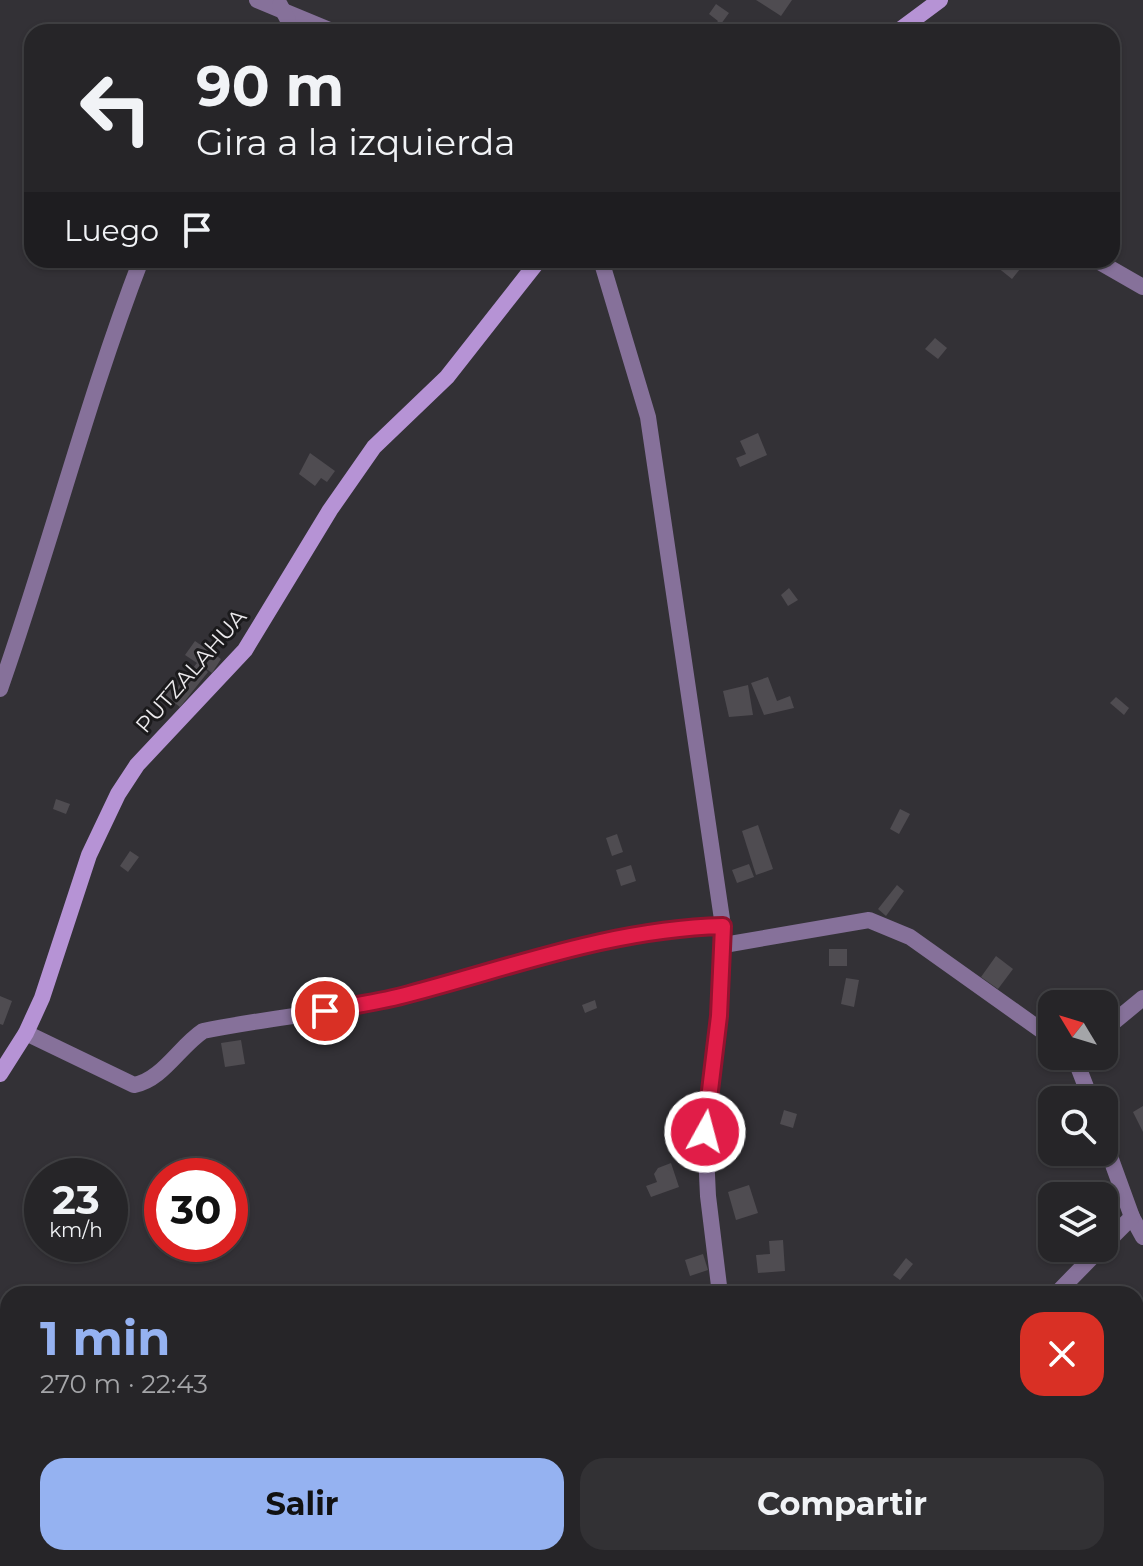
<!DOCTYPE html>
<html lang="es">
<head>
<meta charset="utf-8">
<style>
	body { margin:0; font-family:Montserrat,sans-serif; background:#323134; color:#f1f3f6; height:100vh; display:flex; flex-direction:column; font-size:30px; white-space:nowrap }
	* { box-sizing:border-box; margin:0 }
	p { font-size:26px; color:#a4a5a8 }
	.icon { flex:none; width:44px; height:44px; fill:none; stroke:currentColor; stroke-width:2; stroke-linecap:round; stroke-linejoin:round }
	.map { position:relative; flex:1; overflow:hidden }
	.details { position:absolute; left:0px; top:1286px; width:1144px; height:280px; display:flex; flex-direction:column; background:#262528; border-radius:24px 24px 0 0; box-shadow:0 2px 6px #0004,0 0 0 2px #424245 }
	.details>* { flex:none }
	.hud { position:absolute; left:24px; top:24px; width:1096px; height:244px; border-radius:24px; box-shadow:0 2px 6px #0004,0 0 0 2px #424245; background:#262528; color:#f1f3f6; overflow:hidden }
	.needle { width:52px; rotate:308deg }
	.controls { position:absolute; left:1038px; top:990px; display:grid; gap:16px }
	.controls a { display:grid; place-items:center; width:80px; height:80px; border-radius:16px; background:#262528; box-shadow:0 2px 6px #0004,0 0 0 2px #424245; font-size:40px }
	.speed { position:absolute; left:24px; top:1158px; display:flex; gap:16px; font-size:40px; font-weight:700; text-align:center }
	.speed>* { display:grid; place-content:center; width:104px; height:104px; border-radius:50%; background:#262528; box-shadow:0 2px 6px #0004,0 0 0 2px #424245; line-height:1 }
	.speed small { font-size:20px; font-weight:400 }
	.speed .limit { border:12px solid #d22; background:#fff; color:#111 }
	.pin { position:absolute; display:grid; place-items:center; width:68px; height:68px; color:#fff; margin:-34px; border:4px solid #fff; border-radius:50%; box-shadow:0 2px 8px #0007 }
	.me { position:absolute; width:88px; margin:-44px; rotate:7deg; stroke-linejoin:round; filter:drop-shadow(0 0 6px #0008) }
	.turn { display:flex; align-items:center; gap:28px; height:168px; padding:0 40px; font-size:36px }
	.turn .icon { width:104px; height:104px; stroke-width:2.5 }
	.turn b { display:block; font-size:56px; line-height:68px }
	.then { display:flex; align-items:center; height:76px; padding:0 40px; background:#0003; gap:16px; font-size:30px }
	.round { display:grid; place-items:center; flex:none; width:84px; height:84px; border-radius:24px; background:#323134 }
	.overview { display:flex; align-items:center; justify-content:space-between; height:136px; padding:0 40px }
	h1 { font-size:48px; font-weight:700; line-height:60px; color:#95b2f1 }
	.primary-button { display:flex; gap:16px; margin-top:auto; padding:16px 40px }
	.primary-button a { flex:1; height:92px; border-radius:24px; background:#95b2f1; color:#111; font-size:32px; font-weight:700; line-height:92px; text-align:center }
	.primary-button a+a { background:#323134; color:#f1f3f6 }
	.map>svg:first-child { display:block }
</style>
</head>
<body>
<div class="map">
<svg width="1143" height="1566" viewBox="0 0 1143 1566">
	<rect width="100%" height="100%" fill="#333136"/>
	<g fill="#4f4c51">
		<polygon points="756,0 792,0 781,16"/>
		<polygon points="716,4 729,13 721,24 727,29 725,32 711,30 718,21 709,14"/>
		<polygon points="995,260 1021,260 1025,263 1012,279 992,263"/>
		<polygon points="935,338 947,348 938,359 925,349"/>
		<polygon points="758,433 767,455 740,467 736,458 746,454 740,441"/>
		<polygon points="310,453 335,471 327,482 321,478 315,486 299,474"/>
		<polygon points="789,588 798,600 788,606 781,595"/>
		<polygon points="195,641 221,659 212,673 201,665 208,672 180,707 163,694 169,687 175,691 180,684 184,687 197,672 193,668 197,663 185,655"/>
		<polygon points="768,677 777,701 790,696 794,708 764,715 751,683"/>
		<polygon points="748,685 753,715 729,717 723,691"/>
		<polygon points="1116,697 1129,708 1124,715 1110,703"/>
		<polygon points="56,799 70,804 66,814 53,809"/>
		<polygon points="900,809 910,814 899,834 890,829"/>
		<polygon points="758,825 773,869 756,875 742,831"/>
		<polygon points="617,834 623,852 612,856 606,838"/>
		<polygon points="130,851 139,857 128,872 120,866"/>
		<polygon points="749,864 754,877 737,883 732,870"/>
		<polygon points="631,865 636,881 621,886 616,870"/>
		<polygon points="897,885 904,891 886,916 878,909"/>
		<rect x="829" y="949" width="18" height="17"/>
		<polygon points="996,956 1013,969 998,989 981,977"/>
		<polygon points="846,978 859,980 854,1007 841,1004"/>
		<polygon points="0,996 12,1001 3,1025 0,1024"/>
		<polygon points="595,1000 597,1008 585,1013 582,1005"/>
		<polygon points="241,1040 245,1064 225,1067 221,1043"/>
		<polygon points="1143,1106 1143,1132 1133,1112"/>
		<polygon points="784,1110 797,1114 793,1128 780,1124"/>
		<polygon points="671,1163 679,1187 651,1197 646,1186 657,1182 654,1174 658,1168"/>
		<polygon points="749,1185 758,1213 736,1220 728,1192"/>
		<polygon points="783,1240 785,1271 758,1273 756,1255 770,1254 769,1241"/>
		<polygon points="703,1254 708,1270 690,1276 685,1260"/>
		<polygon points="906,1258 913,1264 900,1280 893,1275"/>
		<rect x="681" y="1286" width="14" height="8"/>
		<polygon points="1143,1377 1143,1402 1136,1409 1136,1384"/>
		<polygon points="510,1558 527,1558 520,1566 503,1566"/>
		<polygon points="618,1558 627,1558 633,1562 631,1566 612,1566"/>
		<polygon points="882,1558 896,1558 906,1566 875,1566"/>
	</g>
	<g fill="none" stroke-linecap="round" stroke-linejoin="round">
		<g stroke="#86719a" stroke-width="16">
			<polyline points="257,0 334,32"/>
			<polyline points="280,5 288,20 287,32"/>
			<polyline points="601,260 648,417 723,926 719,1016 705,1132 708,1196 720,1294"/>
			<polyline points="1096,260 1143,287"/>
			<path d="M 0,689 C 50,547 87,400 141,260"/>
			<polyline points="724,945 869,920 910,937 1052,1038"/>
			<polyline points="1104,1030 1143,998"/>
			<path d="M 26,1033 L 134,1085 C 162,1080 179,1047 203,1031 C 271,1017 341,1012 408,995 C 513,967 613,929 723,926"/>
			<polyline points="1074,1056 1091,1100"/>
			<polyline points="1104,1140 1132,1217 1143,1237"/>
			<polyline points="1104,1245 1132,1217"/>
			<polyline points="1056,1294 1101,1248"/>
			<polyline points="0,1380 8,1392"/>
			<polyline points="0,1438 8,1436"/>
			<polyline points="100,1558 105,1566"/>
			<polyline points="570,1566 579,1558"/>
			<polyline points="818,1566 825,1558"/>
		</g>
		<g stroke="#b693d5" stroke-width="16">
			<polyline points="897,32 940,0"/>
			<polyline points="0,1074 26,1033 42,998 89,855 118,794 137,765 245,650 330,510 374,447 447,377 539,260"/>
		</g>
	</g>
	<g fill="none" stroke-linecap="round" stroke-linejoin="round">
		<defs>
			<path id="route" d="M 325,1011 C 353,1005 381,1002 409,994 C 515,966 612,929 723,926 L 719,1016 L 705,1132"/>
		</defs>
		<use href="#route" stroke="#92132f" stroke-width="20"/>
		<use href="#route" stroke="#e11d48" stroke-width="14"/>
	</g>
	<g text-anchor="middle" dominant-baseline="central" stroke-width="6" stroke-linejoin="round" paint-order="stroke">
		<g font-size="22" fill="#eceaed" stroke="#1b1a1c">
			<text transform="translate(191 671) rotate(-49)">PUTZALAHUA</text>
		</g>
	</g>
</svg>
<div class="controls">
<a><svg class="needle" viewBox="-14 -14 28 28"><path d="M0-13l5 13h-10z" fill="#e53935"/><path d="M0 13l5-13h-10z" fill="#a4a5a8"/></svg></a>
<a><svg class="icon" aria-label="search" viewBox="0 0 24 24"><circle cx="10" cy="10" r="6"/><path d="M15 15l6 6"/></svg></a>
<a><svg class="icon" aria-label="layers" viewBox="0 0 24 24"><path d="M12 4l9 5-9 5-9-5zM3 14l9 5 9-5"/></svg></a>
</div>
<div class="speed"><div>23<small>km/h</small></div><div class="limit">30</div></div>
<div class="pin" style="left:325px;top:1011px;background:#d93025"><svg class="icon" aria-label="arrive" viewBox="0 0 24 24"><path d="M6 21V4h12l-3 4 3 4H6"/></svg></div>
<svg class="me" style="left:705px;top:1132px" viewBox="-20 -20 40 40"><circle r="17" fill="#e11d48" stroke="#fff" stroke-width="3"/><path d="M0-11L8 9 0 5-8 9z" fill="#fff"/></svg>
<div class="hud">
<div class="turn"><svg class="icon" aria-label="left" viewBox="0 0 24 24"><path d="M17 20v-9H6M10 6l-5 5 5 5"/></svg><div><b>90 m</b>Gira a la izquierda</div></div>
<div class="then">Luego<svg class="icon" aria-label="arrive" viewBox="0 0 24 24"><path d="M6 21V4h12l-3 4 3 4H6"/></svg></div>
</div>
<section class="details">
<div class="overview"><div><h1>1 min</h1><p>270 m · 22:43</p></div><a class="round" style="background:#d93025;color:#fff"><svg class="icon" aria-label="close" viewBox="0 0 24 24"><path d="M6 6l12 12M18 6L6 18"/></svg></a></div>
<div class="primary-button"><a>Salir</a><a>Compartir</a></div>
</section>
</div>
</body>
</html>
